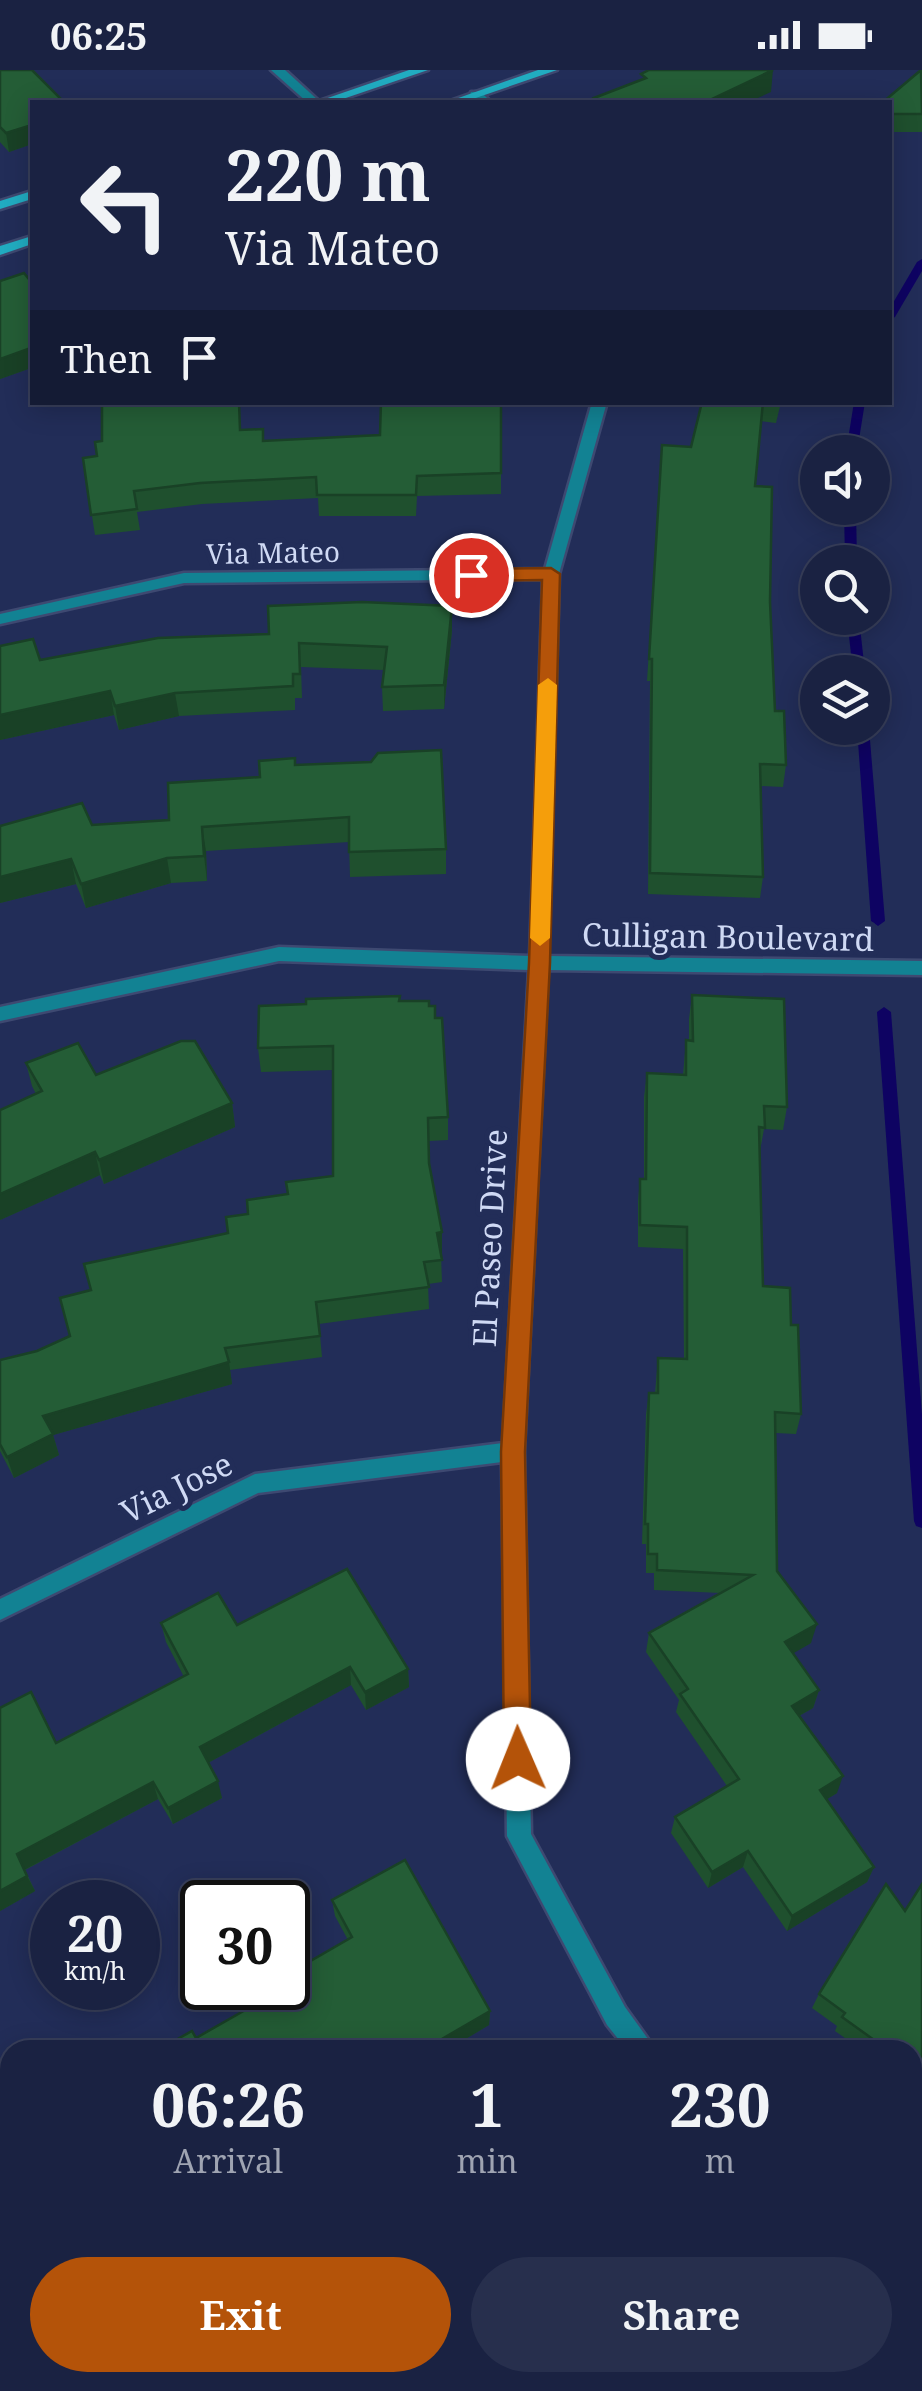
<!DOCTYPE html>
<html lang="en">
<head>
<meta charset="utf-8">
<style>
	body { margin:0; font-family:"Noto Serif",serif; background:#272f4d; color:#f1f3f6; height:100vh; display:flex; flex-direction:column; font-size:38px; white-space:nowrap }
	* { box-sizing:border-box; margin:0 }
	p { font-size:32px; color:#9fa4b2 }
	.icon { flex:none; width:55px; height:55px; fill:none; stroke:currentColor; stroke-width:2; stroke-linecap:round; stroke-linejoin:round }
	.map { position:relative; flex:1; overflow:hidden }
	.panel { position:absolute; left:0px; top:1970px; width:922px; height:352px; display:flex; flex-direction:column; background:#1a2242; border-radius:30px 30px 0 0; box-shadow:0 5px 25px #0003,0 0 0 2px #383f5b }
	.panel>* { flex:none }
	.hud { position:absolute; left:30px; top:30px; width:862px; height:305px; border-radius:0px; box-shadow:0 5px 25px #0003,0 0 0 2px #383f5b; background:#1a2242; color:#f1f3f6; overflow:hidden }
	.tools { position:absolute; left:800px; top:365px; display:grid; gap:20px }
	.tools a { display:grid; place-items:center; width:90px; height:90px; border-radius:50%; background:#1a2242; box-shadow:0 5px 25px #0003,0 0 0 2px #383f5b; font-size:50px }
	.speed { position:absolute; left:30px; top:1810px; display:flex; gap:20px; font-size:50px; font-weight:700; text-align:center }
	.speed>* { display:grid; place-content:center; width:130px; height:130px; border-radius:50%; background:#1a2242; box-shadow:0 5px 25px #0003,0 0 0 2px #383f5b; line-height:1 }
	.speed small { font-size:25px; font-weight:400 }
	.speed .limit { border:5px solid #111; border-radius:15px; background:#fff; color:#111 }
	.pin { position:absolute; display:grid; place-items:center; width:85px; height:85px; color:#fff; margin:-42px; border:5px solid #fff; border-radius:50%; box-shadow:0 2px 10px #0007 }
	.me { position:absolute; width:110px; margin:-55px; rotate:359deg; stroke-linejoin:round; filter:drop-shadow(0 0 8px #0008) }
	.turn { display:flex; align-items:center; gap:35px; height:210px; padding:0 30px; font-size:45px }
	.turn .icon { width:130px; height:130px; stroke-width:2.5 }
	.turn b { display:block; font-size:70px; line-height:85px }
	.then { display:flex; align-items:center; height:95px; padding:0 30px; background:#0003; gap:20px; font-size:38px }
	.eta { display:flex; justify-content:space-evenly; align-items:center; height:170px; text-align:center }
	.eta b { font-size:60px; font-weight:700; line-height:70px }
	.primary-button { display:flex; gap:20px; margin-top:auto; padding:20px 30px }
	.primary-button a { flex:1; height:115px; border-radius:60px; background:#b45309; color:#fff; font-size:40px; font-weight:700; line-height:115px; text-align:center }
	.primary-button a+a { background:#272f4d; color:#f1f3f6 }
	.status { display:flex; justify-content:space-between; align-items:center; height:70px; padding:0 50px; background:#1a2242; direction:ltr }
	.status svg { height:28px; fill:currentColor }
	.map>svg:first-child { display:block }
</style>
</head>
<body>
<div class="status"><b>06:25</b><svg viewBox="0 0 49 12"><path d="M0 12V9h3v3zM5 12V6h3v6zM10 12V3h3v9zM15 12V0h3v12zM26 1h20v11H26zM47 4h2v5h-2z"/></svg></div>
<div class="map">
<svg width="922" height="2321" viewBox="0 0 922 2321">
	<rect width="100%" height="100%" fill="#222d58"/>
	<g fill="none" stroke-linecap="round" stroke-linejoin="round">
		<g fill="#0e0362" fill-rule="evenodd">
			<polygon points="922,189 922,201 895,247 890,250 890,238 917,192"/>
			<polygon points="854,332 865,332 857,382 846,382"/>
			<polygon points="844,438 856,438 857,492 845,492"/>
			<polygon points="847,548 859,548 865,602 853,602"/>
			<polygon points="857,658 869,658 885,851 878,856 871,851"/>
			<polygon points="884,937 891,942 922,1345 922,1458 916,1456 914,1451 877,942"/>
		</g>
		<defs>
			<g id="minor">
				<polygon points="271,0 285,0 320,32 307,32"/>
				<polygon points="471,22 481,22 491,32 478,32 470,25"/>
				<polygon points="592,332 607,332 559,504 548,886 922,891 922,905 548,900 524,1381 531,1764 625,1937 656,1980 627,1980 607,1955 507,1766 502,1392 258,1423 0,1550 0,1529 255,1404 503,1373 529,900 279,891 0,951 0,937 279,877 530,886 543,509 184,513 0,554 0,544 184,503 545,499"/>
				<polygon points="912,2189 922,2193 922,2221 912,2217"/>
				<polygon points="254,2312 291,2312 288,2321 250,2321"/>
			</g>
			<g id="secondary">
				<polygon points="409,0 428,0 334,32 316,32"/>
				<polygon points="538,0 557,0 464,32 447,32"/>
				<polygon points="32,121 32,129 0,139 0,131"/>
				<polygon points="32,166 32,174 0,185 0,176"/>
			</g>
		</defs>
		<use href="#minor" stroke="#3e4971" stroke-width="5"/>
		<use href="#secondary" stroke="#3e4971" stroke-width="5"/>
		<use href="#minor" fill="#128293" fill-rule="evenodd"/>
		<use href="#secondary" fill="#21acc1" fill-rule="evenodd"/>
	</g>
	<g fill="#1f502e">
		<polygon points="0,0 32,32 32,74 9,82 0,72"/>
		<polygon points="922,0 922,62 890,62 890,32"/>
		<polygon points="32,213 32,299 31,298 0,309"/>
		<polygon points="501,332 501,424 417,426 416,446 319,446 318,428 202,434 137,442 140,460 95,465 83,388 241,360 264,371 380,365"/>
		<polygon points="702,332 781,332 776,353 761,351 755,416 770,532 775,641 786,695 783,717 761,716 763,807 760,828 648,824 650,611 647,611 662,375 691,377"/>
		<polygon points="452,560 444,639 383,641 382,617 384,600 301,597 302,628 295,628 295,640 179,646 119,660 114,645 0,670 0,576 40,590"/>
		<polygon points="295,695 446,779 446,804 350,807 349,772 206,781 207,811 171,813 86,838 76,814 0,833 92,755 169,750 260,707"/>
		<polygon points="692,925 787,1037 783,1060 764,1059 760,1081 763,1216 791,1255 801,1344 796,1364 776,1363 777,1501 811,1573 793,1583 819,1620 813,1638 799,1646 837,1723 827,1729 874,1797 867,1812 787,1861 743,1797 708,1818 671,1763 675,1747 727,1716 676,1642 679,1630 646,1582 649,1563 721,1523 654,1520 654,1503 646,1503 646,1474 642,1474 646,1344 649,1323 655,1323 658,1288 684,1289 683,1179 638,1177 638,1131 640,1109 644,1109 644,1027 647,1003 683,1005 686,970 689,971 689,949"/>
		<polygon points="400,931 429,936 435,948 448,1047 448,1070 429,1071 429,1093 442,1184 441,1185 442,1212 428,1214 429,1239 319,1254 322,1287 230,1300 232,1314 53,1365 59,1385 14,1408 0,1381 0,1290 37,1281 70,1266 91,1220 228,1163 248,1144 288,1124 333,1106 333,1000 261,1002 258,978"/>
		<polygon points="26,993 96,1005 232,1033 235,1057 104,1114 100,1105 0,1150 0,1040 36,1024 32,1016"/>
		<polygon points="161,1553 237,1555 408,1599 409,1617 366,1640 351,1615 208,1693 222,1728 173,1754 158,1729 25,1800 35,1821 0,1841 0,1638 56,1673 184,1607 166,1572"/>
		<polygon points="922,1814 922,2023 912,2016 912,1980 862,1980 835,1961 837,1956 812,1938 819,1924 905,1841"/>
		<polygon points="332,1830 490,1941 489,1955 447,1980 158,1980 196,1968 297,1910 295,1900 348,1870 335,1846"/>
		<polygon points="556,2312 765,2312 757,2321 563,2321"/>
	</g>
	<g fill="#194126">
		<polygon points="773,0 771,22 749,32 711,32 712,29"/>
		<polygon points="32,55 32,74 9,82 6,63"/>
		<polygon points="28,279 31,298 0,309 0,289"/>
		<polygon points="452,536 452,560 444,639 444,615"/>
		<polygon points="110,621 114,645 0,670 0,645"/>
		<polygon points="175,623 179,646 119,660 115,636"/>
		<polygon points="202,757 206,781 207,811 204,786"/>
		<polygon points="167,788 171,813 86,838 81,814"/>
		<polygon points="71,789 76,814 0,833 0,807"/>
		<polygon points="232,1033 235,1057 104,1114 99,1090"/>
		<polygon points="95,1082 100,1105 0,1150 0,1124"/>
		<polygon points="442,1162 442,1184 437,1185 437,1163"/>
		<polygon points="229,1292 232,1314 53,1365 59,1385 14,1408 7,1387 43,1346"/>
		<polygon points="817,1554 811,1573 780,1591 785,1572"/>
		<polygon points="350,1597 351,1615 204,1695 200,1677"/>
		<polygon points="408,1599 409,1617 366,1640 365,1622"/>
		<polygon points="819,1620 813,1638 786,1653 792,1636"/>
		<polygon points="843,1706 837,1723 814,1737 820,1720"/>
		<polygon points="218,1711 222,1728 173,1754 168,1738"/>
		<polygon points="153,1712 158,1729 24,1800 17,1784"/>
		<polygon points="748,1781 743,1797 708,1818 712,1802"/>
		<polygon points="874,1797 867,1812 787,1861 792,1846"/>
		<polygon points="27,1806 35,1821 0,1841 0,1821"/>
		<polygon points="490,1941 489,1955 447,1980 423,1980"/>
		<polygon points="10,2262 10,2277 0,2283 0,2268"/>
	</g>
	<g fill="#245d36" stroke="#194126" stroke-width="2.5">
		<polygon points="0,0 32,0 64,32 32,32 32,55 6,63 0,57"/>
		<polygon points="649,0 773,0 712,29 716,32 599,32 594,28 646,8 641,4"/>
		<polygon points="921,0 922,44 890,44 890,32 883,32"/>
		<polygon points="24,203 32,213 31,283 28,279 0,289 0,211"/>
		<polygon points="102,332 239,332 240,360 263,359 263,371 380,365 381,332 501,332 501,403 417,406 416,425 317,425 316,407 200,413 134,421 137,439 91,445 83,388 97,386 95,372 102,371"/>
		<polygon points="702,332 763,332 755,416 772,417 770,532 775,641 784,641 786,695 760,694 763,807 650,803 652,589 649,589 662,375 691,377"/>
		<polygon points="362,532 452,536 444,615 382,617 387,577 299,573 300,604 293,604 293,616 175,623 115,636 110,621 0,645 0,576 33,569 40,590 158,568 269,564 268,536"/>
		<polygon points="441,680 446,779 349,782 349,747 202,757 204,786 167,788 81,814 71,789 0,807 0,756 82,733 92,755 169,750 168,713 260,707 259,691 295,688 295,695 371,692 378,683"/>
		<polygon points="692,925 784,929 787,1037 764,1036 765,1058 759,1057 763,1216 790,1218 791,1255 798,1255 801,1344 775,1342 777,1501 817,1554 785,1572 819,1620 792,1636 843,1706 820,1720 874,1797 792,1846 748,1781 712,1802 675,1747 739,1709 680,1624 688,1619 649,1563 753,1505 657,1500 657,1484 648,1484 648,1454 645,1454 649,1323 658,1323 658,1288 687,1289 687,1157 640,1155 640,1109 646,1109 647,1003 686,1005 686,970 693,971"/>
		<polygon points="400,926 399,931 429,931 429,936 435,936 435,948 442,948 448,1047 428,1048 429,1093 442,1162 437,1163 442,1190 424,1192 429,1217 316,1232 320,1266 225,1278 229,1292 43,1346 53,1364 7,1387 0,1374 0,1290 37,1281 70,1266 60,1228 91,1220 84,1194 228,1163 226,1147 248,1144 247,1130 288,1124 286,1112 333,1106 333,976 258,978 259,936 306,934 306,929"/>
		<polygon points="181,971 195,971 232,1033 99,1090 95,1082 0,1124 0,1040 42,1021 26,993 78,973 96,1005"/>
		<polygon points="347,1499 408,1599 365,1622 350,1597 200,1677 218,1711 168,1738 153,1712 17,1784 27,1806 0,1821 0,1638 31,1622 56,1673 188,1604 161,1553 218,1523 237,1555"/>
		<polygon points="405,1790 490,1941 423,1980 158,1980 192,1961 196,1968 284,1918 288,1918 288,1915 300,1908 295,1900 352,1867 332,1830"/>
		<polygon points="886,1814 905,1841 922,1814 922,2004 912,1997 912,1980 888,1980 842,1947 845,1943 819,1924"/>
		<polygon points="10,2078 10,2262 0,2268 0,2084"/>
		<polygon points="565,2312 764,2312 756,2321 572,2321"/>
		<polygon points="809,2312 812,2312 824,2321 805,2321"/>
	</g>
	<polygon fill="#b45309" stroke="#753606" stroke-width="2.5" points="551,498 560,504 550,893 525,1382 531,1689 527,1698 518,1702 508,1698 504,1689 501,1382 529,893 542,510 471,511 462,505 471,499"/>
	<polygon fill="#f59e0b" points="548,608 557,615 550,868 540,876 530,868 538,615"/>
	<g text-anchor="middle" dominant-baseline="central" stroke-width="10" stroke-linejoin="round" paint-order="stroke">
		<g font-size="28" fill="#cfd9f4" stroke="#222d58">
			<text transform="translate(273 482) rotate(-1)">Via Mateo</text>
		</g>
		<g font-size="32" fill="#cfd9f4" stroke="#222d58">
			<text transform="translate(728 866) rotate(1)">Culligan Boulevard</text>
			<text transform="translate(489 1168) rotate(-87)">El Paseo Drive</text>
			<text transform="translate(176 1417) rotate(-26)">Via Jose</text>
		</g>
	</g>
</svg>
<div class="tools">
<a><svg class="icon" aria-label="sound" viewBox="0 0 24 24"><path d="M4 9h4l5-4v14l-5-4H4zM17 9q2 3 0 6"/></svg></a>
<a><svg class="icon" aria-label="search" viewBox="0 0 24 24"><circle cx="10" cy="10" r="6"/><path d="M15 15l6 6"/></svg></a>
<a><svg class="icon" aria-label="layers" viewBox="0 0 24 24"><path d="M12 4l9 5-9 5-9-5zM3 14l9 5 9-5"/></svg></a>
</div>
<div class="speed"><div>20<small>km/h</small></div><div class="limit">30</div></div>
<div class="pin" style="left:471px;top:505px;background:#d93025"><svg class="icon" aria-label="arrive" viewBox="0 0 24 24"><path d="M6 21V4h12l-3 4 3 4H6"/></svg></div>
<svg class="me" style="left:518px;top:1689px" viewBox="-20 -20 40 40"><circle r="19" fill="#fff"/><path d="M0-13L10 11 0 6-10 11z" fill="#b45309"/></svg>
<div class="hud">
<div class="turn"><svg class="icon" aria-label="left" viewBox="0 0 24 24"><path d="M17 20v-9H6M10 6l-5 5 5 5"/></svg><div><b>220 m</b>Via Mateo</div></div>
<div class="then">Then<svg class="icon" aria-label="arrive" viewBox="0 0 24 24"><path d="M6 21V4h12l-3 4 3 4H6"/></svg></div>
</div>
<section class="panel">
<div class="eta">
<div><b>06:26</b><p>Arrival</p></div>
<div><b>1</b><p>min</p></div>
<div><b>230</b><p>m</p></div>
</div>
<div class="primary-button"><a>Exit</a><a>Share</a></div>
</section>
</div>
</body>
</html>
